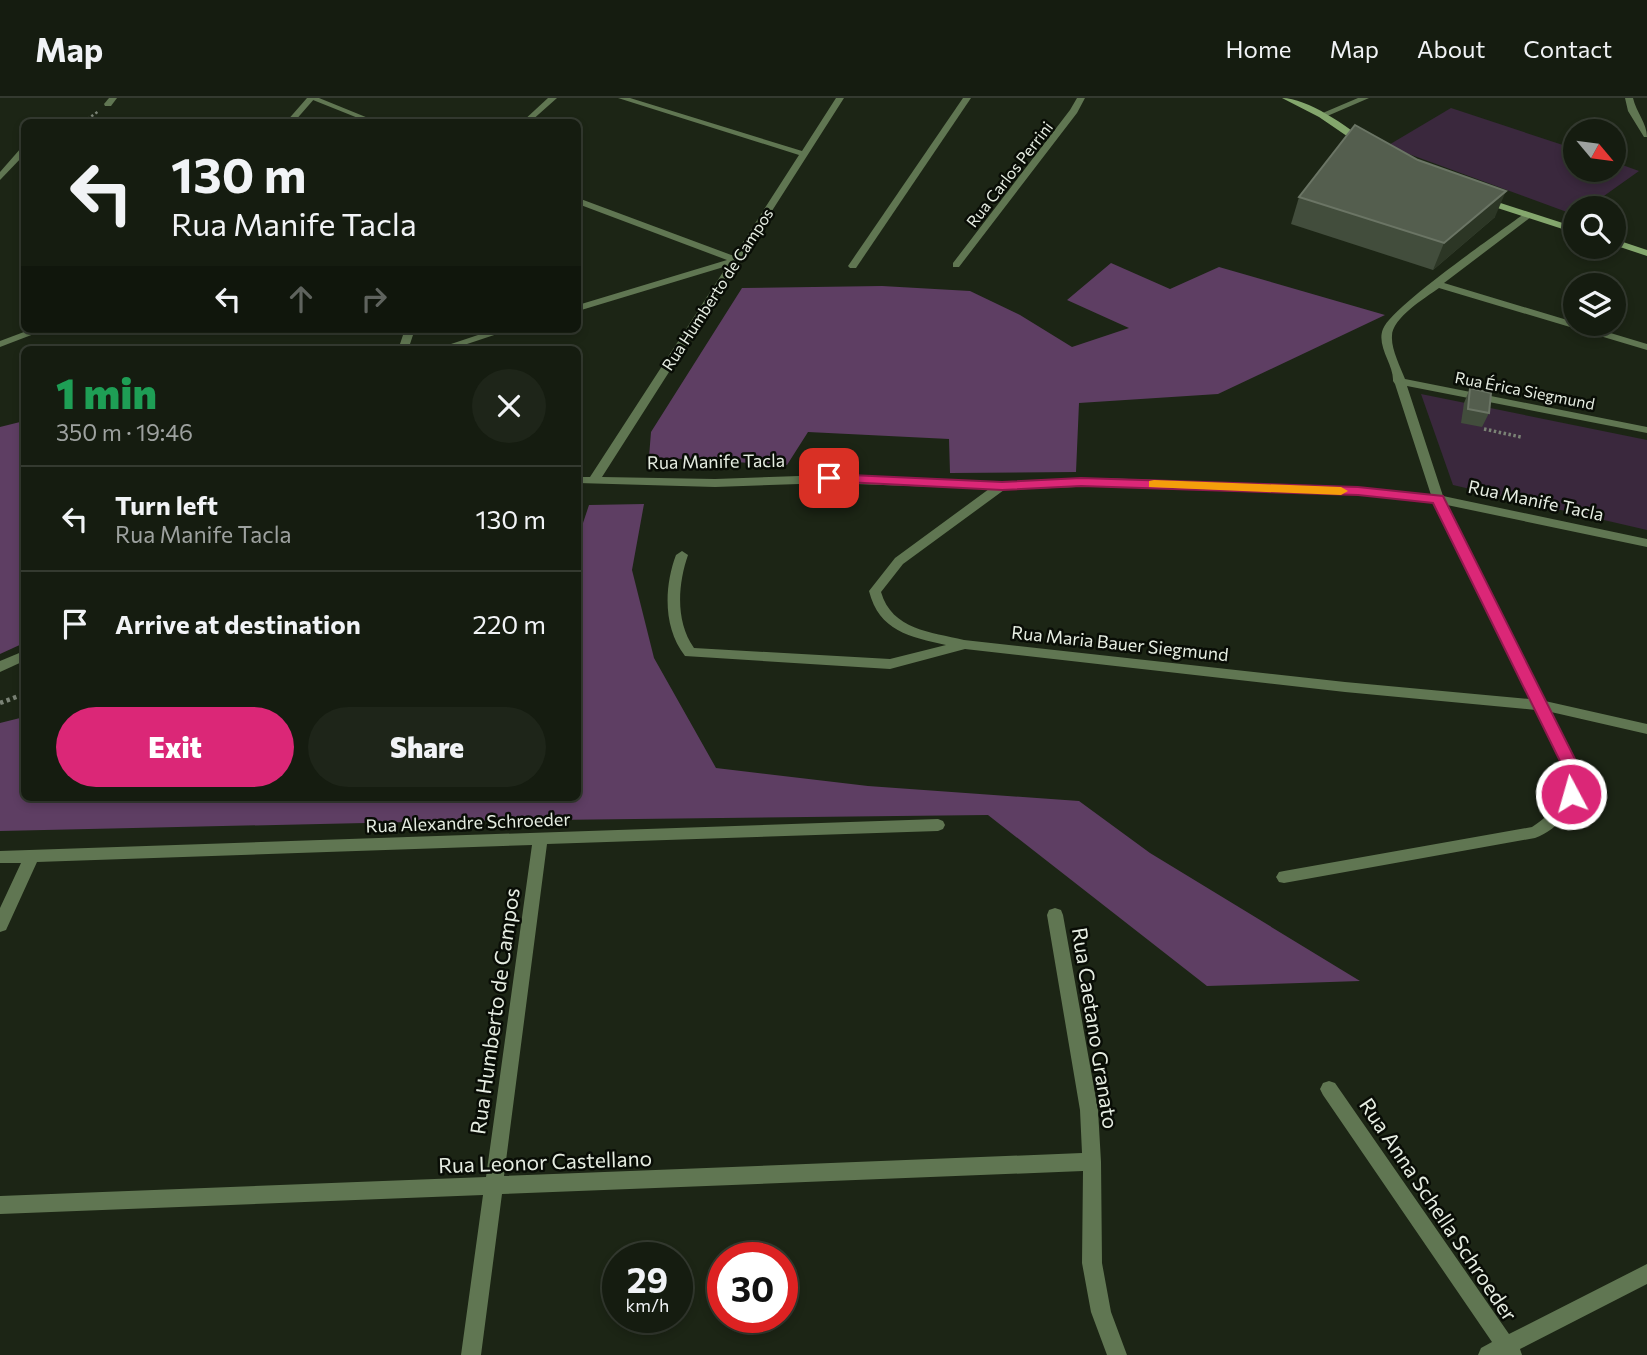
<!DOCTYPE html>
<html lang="en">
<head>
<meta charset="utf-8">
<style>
	body { margin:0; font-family:Commissioner,sans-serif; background:#1e2519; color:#f1f3f6; height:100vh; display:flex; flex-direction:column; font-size:26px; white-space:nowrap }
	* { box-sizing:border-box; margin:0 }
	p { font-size:23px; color:#9da19f }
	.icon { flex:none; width:38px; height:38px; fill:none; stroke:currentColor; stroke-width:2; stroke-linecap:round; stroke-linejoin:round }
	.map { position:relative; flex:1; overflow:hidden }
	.sheet { position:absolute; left:21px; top:248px; width:560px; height:455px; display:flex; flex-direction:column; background:#151c10; border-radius:10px; box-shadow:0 4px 10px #0003,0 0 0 2px #343a30 }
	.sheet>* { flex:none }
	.guide { position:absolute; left:21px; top:21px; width:560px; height:214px; border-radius:10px; box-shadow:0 4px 10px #0003,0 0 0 2px #343a30; background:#151c10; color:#f1f3f6; overflow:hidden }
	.needle { width:46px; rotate:119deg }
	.controls { position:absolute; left:1563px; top:21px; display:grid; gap:14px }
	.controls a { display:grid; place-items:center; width:63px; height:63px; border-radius:50%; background:#151c10; box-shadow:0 4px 10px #0003,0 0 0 2px #343a30; font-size:35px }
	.speed { position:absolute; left:602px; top:1144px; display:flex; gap:14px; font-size:35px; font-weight:700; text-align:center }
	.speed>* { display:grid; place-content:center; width:91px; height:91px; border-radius:50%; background:#151c10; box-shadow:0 4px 10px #0003,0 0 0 2px #343a30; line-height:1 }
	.speed small { font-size:18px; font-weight:400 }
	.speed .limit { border:10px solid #d22; background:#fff; color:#111 }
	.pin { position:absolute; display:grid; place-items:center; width:60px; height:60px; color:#fff; margin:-30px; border-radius:14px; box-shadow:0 4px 10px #0006 }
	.me { position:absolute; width:77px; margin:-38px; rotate:354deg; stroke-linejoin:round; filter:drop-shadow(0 0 5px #0008) }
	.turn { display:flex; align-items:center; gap:24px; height:147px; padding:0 35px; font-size:32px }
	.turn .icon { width:91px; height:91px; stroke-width:2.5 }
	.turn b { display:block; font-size:49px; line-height:60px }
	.lanes { display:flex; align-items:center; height:66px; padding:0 35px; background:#0003; justify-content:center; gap:35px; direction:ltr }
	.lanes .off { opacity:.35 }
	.round { display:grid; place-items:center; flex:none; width:74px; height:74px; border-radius:37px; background:#1e2519 }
	.head { display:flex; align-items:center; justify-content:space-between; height:119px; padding:0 35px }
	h1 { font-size:42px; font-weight:800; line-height:52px; color:#1e9e55 }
	.primary-button { display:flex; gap:14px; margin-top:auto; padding:14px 35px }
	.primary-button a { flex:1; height:80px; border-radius:42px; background:#db2777; color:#fff; font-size:28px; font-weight:800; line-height:80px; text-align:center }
	.primary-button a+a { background:#1e2519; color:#f1f3f6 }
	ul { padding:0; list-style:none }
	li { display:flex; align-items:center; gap:21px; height:105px; padding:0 35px; border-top:2px solid #343a30 }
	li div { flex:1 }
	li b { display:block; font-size:26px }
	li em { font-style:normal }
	header { display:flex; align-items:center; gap:42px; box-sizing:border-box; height:98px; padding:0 35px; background:#151c10; border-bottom:2px solid #343a30 }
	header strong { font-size:33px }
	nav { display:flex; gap:38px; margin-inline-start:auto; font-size:24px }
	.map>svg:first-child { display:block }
</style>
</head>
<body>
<header>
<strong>Map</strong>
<nav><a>Home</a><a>Map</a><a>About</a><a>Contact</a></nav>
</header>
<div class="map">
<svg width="1647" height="1257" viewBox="0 0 1647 1257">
	<rect width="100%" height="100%" fill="#1c2515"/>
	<g fill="#3a283d">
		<polygon points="1451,10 1575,51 1575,72 1614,72 1614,64 1639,73 1587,110 1575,110 1575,117 1387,48"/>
		<polygon points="1421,296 1647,342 1647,432 1453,387"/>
	</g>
	<g fill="#5e3e63">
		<polygon points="1111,165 1170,191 1219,169 1385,217 1218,296 1079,305 1076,374 950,375 949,341 808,334 787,367 649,359 651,334 742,190 882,188 970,193 1020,217 1072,249 1129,230 1067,202"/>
		<polygon points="24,323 24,545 0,556 0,329"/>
		<polygon points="644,406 632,472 654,560 716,670 868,688 1079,703 1150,755 1360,883 1207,888 988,717 454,723 0,733 0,625 24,619 24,700 578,700 578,440 589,407"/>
	</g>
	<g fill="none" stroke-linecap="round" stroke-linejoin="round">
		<polyline stroke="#7a8275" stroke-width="2.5" stroke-dasharray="2.5 2.5" stroke-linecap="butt" points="83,24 99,13"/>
		<polyline stroke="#7a8275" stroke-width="3.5" stroke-dasharray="2.5 2.5" stroke-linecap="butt" points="1484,331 1521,339"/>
		<polyline stroke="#7a8275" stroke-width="4.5" stroke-dasharray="3.5 3.5" stroke-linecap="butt" points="0,605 24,596"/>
		<g fill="#607652" fill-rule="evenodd">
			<polygon points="109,0 117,0 111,8 105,8 104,6"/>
			<polygon points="308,0 319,0 378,24 368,24"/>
			<polygon points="548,0 557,0 530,24 522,24"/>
			<path d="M 618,0 L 630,0 L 802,53 L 836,0 L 844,0 L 602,379 L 715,381 L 829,377 L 1001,384 L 1100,380 L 1358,389 L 1431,397 L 1395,286 L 1393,283 C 1394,267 1376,248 1383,231 C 1392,208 1499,135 1525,115 L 1531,115 L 1531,119 L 1444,185 L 1647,246 L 1647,252 L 1439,190 C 1425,200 1392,220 1392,238 C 1391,251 1400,268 1405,281 L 1647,329 L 1647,335 L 1407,288 L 1443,398 L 1647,441 L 1647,449 L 1447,407 L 1545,603 L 1647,626 L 1647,636 L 1551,614 C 1559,631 1570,647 1576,664 C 1586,695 1564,730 1535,740 L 1284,785 L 1279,784 L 1276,779 L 1279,774 L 1284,773 L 1532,729 C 1586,695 1557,656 1536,612 L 1345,594 L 965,551 L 890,571 L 685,558 C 663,530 664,489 676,457 L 682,453 L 688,457 C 678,486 675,523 694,550 L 890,561 L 946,547 C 910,539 879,533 869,493 L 895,460 L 989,391 L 829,385 L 715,389 L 578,385 L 578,379 L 590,379 L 727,168 L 578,213 L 578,207 L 727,162 L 578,106 L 578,100 L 734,158 L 799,57 ZM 1100,388 L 1358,397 L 1434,404 L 1530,601 L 1345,584 L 964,542 C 931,534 892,532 881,494 L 903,466 L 1004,392 Z"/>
			<polygon points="963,0 971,0 856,170 850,170 848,168"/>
			<polygon points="1077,0 1085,0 1077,15 959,169 953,169 953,165 1070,12"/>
			<polygon points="1358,0 1369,0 1325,19 1318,17"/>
			<path d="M 1625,0 L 1633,0 C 1636,14 1647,25 1647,39 L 1644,39 L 1628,13 Z"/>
			<polygon points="21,50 24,50 24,57 0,82 0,74"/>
			<polygon points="405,231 415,231 408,252 398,252"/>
			<polygon points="496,231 512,231 449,252 433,252"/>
			<polygon points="24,553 24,563 0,574 0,563"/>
			<polygon points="938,721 943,723 945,727 943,731 938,733 547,746 504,1078 1082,1055 1080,1012 1047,817 1049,812 1055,810 1061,812 1063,817 1098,1012 1101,1064 1102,1165 1111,1214 1127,1257 1107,1257 1091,1214 1082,1165 1083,1073 502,1096 481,1257 461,1257 483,1097 0,1116 0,1098 486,1079 532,747 37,764 6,832 0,834 0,810 21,765 0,765 0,753"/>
			<polygon points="1329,983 1335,985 1509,1236 1647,1166 1647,1186 1520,1251 1522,1257 1478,1257 1481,1250 1492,1244 1323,997 1320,991 1323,985"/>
		</g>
		<g fill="#607652" fill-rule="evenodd">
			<polygon points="307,0 315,0 294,24 286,24"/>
			<polygon points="32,231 47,231 0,249 0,243"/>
		</g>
		<g fill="#84a76d" fill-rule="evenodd">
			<path d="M 1282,0 C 1307,0 1348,28 1367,45 L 1360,47 L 1319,19 Z"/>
			<polygon points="1479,100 1485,100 1575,129 1575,135 1479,104"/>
			<polygon points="1614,141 1647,152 1647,158 1614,147"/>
		</g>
	</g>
	<g fill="#424d3c">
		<polygon points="1299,99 1495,119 1433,172 1291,126"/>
		<polygon points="1470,290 1489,315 1482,329 1461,325 1464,305"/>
	</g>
	<polygon fill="#2c3625" points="1506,93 1495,119 1433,172 1444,145"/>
	<g fill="#545e4e" stroke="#6b7565" stroke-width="2">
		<polygon points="1355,27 1418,62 1506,93 1444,145 1299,99"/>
		<polygon points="1470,290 1491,295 1489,315 1468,311"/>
	</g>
	<path fill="#db2777" stroke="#8e194d" stroke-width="2" d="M 829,376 L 1002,384 L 1081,380 L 1358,389 L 1443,398 L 1577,665 C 1580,676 1583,690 1577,701 L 1565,701 C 1560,691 1563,676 1561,665 L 1433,405 L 1358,397 L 1081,388 L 1002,392 L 825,383 L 825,378 Z"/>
	<polygon fill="#f59e0b" points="1154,382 1341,389 1348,393 1341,397 1149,389 1149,383"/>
	<g text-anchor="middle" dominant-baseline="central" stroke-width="5" stroke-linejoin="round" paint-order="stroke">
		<g font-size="16" fill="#e6ede2" stroke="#090d06">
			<text transform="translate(1009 76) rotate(-52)">Rua Carlos Perrini</text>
			<text transform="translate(717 191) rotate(-57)">Rua Humberto de Campos</text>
			<text transform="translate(1525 292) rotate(11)">Rua Érica Siegmund</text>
		</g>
		<g font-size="18" fill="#e6ede2" stroke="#090d06">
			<text transform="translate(716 363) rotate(-1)">Rua Manife Tacla</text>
			<text transform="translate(1536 402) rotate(12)">Rua Manife Tacla</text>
			<text transform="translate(1120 545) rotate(6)">Rua Maria Bauer Siegmund</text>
			<text transform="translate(468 724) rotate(-2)">Rua Alexandre Schroeder</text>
		</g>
		<g font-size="21" fill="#e6ede2" stroke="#090d06">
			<text transform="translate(494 913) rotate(-82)">Rua Humberto de Campos</text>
			<text transform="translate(1096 930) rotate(81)">Rua Caetano Granato</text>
			<text transform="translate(545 1063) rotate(-2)">Rua Leonor Castellano</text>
			<text transform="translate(1439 1111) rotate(56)">Rua Anna Schella Schroeder</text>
		</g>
	</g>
</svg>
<div class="controls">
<a><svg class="needle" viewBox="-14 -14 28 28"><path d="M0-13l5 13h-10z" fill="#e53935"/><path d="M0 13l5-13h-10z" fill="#9da19f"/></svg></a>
<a><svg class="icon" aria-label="search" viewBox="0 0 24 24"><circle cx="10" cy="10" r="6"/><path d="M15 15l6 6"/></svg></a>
<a><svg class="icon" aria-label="layers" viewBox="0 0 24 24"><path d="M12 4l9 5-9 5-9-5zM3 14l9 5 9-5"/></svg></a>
</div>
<div class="speed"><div>29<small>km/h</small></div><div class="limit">30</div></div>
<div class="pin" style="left:829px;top:380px;background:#d93025"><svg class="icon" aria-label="arrive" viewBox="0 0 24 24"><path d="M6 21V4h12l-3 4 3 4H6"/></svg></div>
<svg class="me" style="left:1571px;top:696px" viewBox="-20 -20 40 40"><circle r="17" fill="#db2777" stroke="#fff" stroke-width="3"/><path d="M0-11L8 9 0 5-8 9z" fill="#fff"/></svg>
<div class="guide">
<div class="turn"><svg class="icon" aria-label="left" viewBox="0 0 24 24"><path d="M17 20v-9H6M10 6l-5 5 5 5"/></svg><div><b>130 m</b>Rua Manife Tacla</div></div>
<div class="lanes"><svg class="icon" aria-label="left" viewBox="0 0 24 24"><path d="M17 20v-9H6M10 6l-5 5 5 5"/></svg><svg class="icon off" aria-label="ahead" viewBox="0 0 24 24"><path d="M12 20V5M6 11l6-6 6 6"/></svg><svg class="icon off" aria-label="right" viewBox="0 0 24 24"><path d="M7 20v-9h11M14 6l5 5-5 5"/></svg></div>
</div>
<section class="sheet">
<div class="head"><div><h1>1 min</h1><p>350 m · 19:46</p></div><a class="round"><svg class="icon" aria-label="close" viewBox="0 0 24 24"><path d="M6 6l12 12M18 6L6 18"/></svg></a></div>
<ul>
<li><svg class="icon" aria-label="left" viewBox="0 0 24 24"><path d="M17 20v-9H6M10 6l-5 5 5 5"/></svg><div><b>Turn left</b><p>Rua Manife Tacla</p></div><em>130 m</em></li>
<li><svg class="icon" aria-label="arrive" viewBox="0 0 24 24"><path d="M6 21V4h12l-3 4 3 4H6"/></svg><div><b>Arrive at destination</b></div><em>220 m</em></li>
</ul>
<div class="primary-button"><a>Exit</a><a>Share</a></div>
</section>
</div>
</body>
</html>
